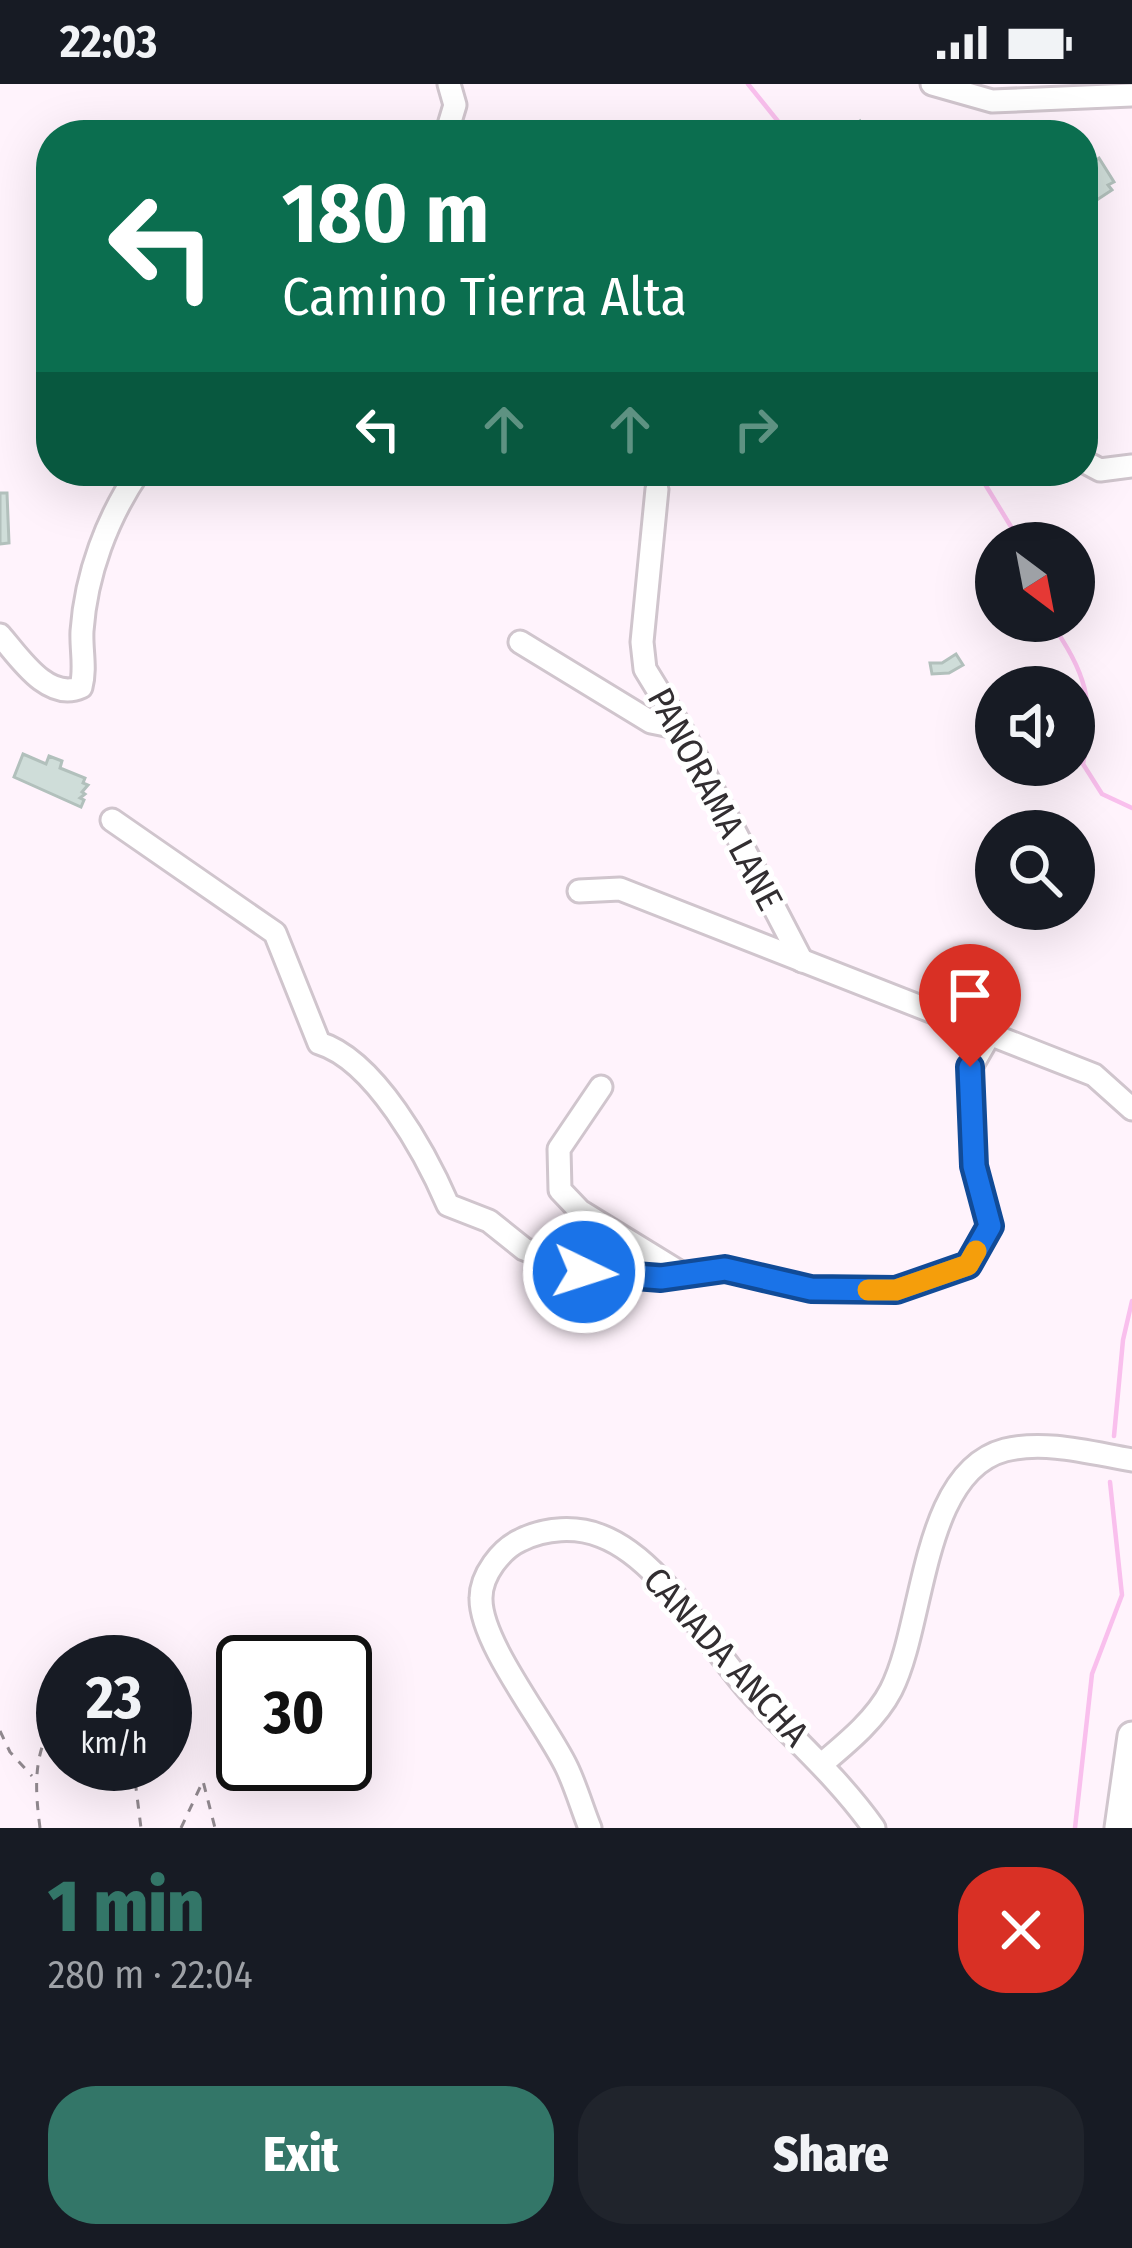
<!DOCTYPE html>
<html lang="en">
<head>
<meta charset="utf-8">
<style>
	body { margin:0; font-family:"Fira Sans Condensed",sans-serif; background:#20242c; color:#f1f3f6; height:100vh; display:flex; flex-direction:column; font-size:45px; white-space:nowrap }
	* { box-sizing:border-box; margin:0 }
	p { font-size:39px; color:#9ea1a6 }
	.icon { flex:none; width:66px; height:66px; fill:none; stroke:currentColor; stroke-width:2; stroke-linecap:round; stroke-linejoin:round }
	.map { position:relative; height:1744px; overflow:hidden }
	.sheet { display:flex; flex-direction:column; background:#171b24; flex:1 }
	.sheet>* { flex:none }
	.banner { position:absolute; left:36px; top:36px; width:1062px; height:366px; border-radius:48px; box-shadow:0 12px 48px #0002; background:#0b6e4f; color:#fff; overflow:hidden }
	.needle { width:78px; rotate:148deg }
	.buttons { position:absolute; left:975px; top:438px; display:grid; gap:24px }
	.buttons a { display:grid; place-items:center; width:120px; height:120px; border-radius:50%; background:#171b24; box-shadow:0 12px 48px #0002; font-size:60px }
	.speed { position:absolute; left:36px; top:1551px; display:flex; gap:24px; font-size:60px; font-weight:700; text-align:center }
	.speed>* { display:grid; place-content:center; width:156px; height:156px; border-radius:50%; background:#171b24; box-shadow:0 12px 48px #0002; line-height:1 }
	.speed small { font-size:30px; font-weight:400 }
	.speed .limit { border:6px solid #111; border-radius:18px; background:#fff; color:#111 }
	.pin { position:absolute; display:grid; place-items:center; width:102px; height:102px; color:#fff; margin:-123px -51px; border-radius:50% 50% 50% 0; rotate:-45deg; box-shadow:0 0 12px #0007 }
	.pin .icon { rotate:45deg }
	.me { position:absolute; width:132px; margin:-66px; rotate:94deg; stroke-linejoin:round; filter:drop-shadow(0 0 9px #0008) }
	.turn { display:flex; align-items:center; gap:42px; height:252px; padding:0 48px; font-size:54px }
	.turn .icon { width:156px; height:156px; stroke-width:2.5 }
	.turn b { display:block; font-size:84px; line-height:102px }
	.lanes { display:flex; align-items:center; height:114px; padding:0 48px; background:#0003; justify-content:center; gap:60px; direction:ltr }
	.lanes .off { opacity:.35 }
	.round { display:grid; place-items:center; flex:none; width:126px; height:126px; border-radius:48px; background:#20242c }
	.headline { display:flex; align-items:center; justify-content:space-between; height:204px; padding:0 48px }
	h1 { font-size:72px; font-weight:800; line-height:90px; color:#337668 }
	.button { display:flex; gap:24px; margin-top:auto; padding:24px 48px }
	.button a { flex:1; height:138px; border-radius:48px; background:#337668; color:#fff; font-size:48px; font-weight:800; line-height:138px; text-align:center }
	.button a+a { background:#20242c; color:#f1f3f6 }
	.status { display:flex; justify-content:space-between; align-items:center; height:84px; padding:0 60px; background:#171b24; direction:ltr }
	.status svg { height:33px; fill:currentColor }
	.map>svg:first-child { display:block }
</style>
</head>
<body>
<div class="status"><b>22:03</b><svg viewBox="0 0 49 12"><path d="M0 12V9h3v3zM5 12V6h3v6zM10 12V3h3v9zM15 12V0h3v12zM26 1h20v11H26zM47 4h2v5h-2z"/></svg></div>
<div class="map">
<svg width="1132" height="1744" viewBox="0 0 1132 1744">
	<rect width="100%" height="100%" fill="#fff3fc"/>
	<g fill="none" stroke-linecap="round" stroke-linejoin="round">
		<g stroke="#f9bfed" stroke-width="4.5">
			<polyline points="748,0 789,51"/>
			<polyline points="977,387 1021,459"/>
			<path d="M 1050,537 C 1086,590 1095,616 1083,680 L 1102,710 L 1132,724"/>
			<polyline points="1114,1352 1123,1256 1132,1217"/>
			<polyline points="1075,1744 1092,1590 1122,1511 1110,1398"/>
		</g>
	</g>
	<g fill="#cfddd9" stroke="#b2c0bc" stroke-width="3">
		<polygon points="860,37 869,51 832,50 846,40 849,45"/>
		<polygon points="1099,74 1114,98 1108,101 1112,106 1086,123 1083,85"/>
		<polygon points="0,409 7,409 9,459 0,460"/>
		<polygon points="956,570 963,581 949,589 932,590 930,579 942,579"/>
		<polygon points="23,670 46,680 49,672 62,677 60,684 85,694 83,699 88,701 82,708 85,710 80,714 84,716 81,723 14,693"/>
	</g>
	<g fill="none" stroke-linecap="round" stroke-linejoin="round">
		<defs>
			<g id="minor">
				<polyline points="932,0 992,17 1132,11"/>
				<polyline points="446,51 455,21 449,0"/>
				<polyline points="1083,377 1100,386 1132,382"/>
				<polyline points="657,405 642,558 645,585 681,644 802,877"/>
				<path d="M 0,551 C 19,573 48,618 81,603 C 86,584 81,566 82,547 C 86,490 107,434 139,387"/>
				<polyline points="520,558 651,638 681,644"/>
				<path d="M 112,736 L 275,849 L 319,959 C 375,976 426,1070 448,1121 L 489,1137 L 524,1165 L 584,1188 L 661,1194 L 725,1185 L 811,1205 L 896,1206 L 968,1181 L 990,1142 L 974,1082 L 971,983 L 990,950"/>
				<polyline points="579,807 620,805 1094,991 1132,1025"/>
				<polyline points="601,1003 559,1065 560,1106 580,1127 684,1191"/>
				<path d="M 823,1679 C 848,1658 876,1635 891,1606 C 925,1540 921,1388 1005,1366 C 1046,1356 1091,1369 1132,1376"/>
				<path d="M 590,1744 C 582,1724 576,1703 567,1684 C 547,1641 480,1559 481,1514 C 481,1491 501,1465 521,1456 C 545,1444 576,1442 601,1452 C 662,1475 708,1562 751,1609 C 794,1656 836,1691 874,1744"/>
			</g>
			<polyline id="major" points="1119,1744 1132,1652"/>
		</defs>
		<use href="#minor" stroke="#d0c5cd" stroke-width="27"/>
		<use href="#major" stroke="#d0c5cd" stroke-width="33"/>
		<g stroke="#90888e" stroke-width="3" stroke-dasharray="9 9" stroke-linecap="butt">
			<polyline points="110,1578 115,1578"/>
			<polyline points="0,1647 10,1668 32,1692"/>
			<polyline points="133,1680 141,1744"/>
			<path d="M 40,1744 C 34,1697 33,1663 63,1624"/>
			<polyline points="181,1744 203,1697 215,1744"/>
		</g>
		<use href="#minor" stroke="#fff" stroke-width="21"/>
		<use href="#major" stroke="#fff" stroke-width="27"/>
	</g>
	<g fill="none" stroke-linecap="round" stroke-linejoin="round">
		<defs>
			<polyline id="route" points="584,1188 661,1194 725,1185 811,1205 896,1206 968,1181 990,1142 974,1082 970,983"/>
		</defs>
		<use href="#route" stroke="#114b97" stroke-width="30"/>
		<use href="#route" stroke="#1a73e8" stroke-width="21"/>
		<polyline stroke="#f59e0b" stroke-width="21" points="868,1206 896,1206 968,1181 976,1167"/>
	</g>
	<g text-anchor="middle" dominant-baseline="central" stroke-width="10" stroke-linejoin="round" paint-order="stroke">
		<g font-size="36" fill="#322e31" stroke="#fff">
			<text transform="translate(715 715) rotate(62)">PANORAMA LANE</text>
			<text transform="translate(726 1573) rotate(48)">CANADA ANCHA</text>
		</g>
	</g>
</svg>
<div class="buttons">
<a><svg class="needle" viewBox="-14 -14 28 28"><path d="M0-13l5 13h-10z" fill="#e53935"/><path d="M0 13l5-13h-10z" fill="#9ea1a6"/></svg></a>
<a><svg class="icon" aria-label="sound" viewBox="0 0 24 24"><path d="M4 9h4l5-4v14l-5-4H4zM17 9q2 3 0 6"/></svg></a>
<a><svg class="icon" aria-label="search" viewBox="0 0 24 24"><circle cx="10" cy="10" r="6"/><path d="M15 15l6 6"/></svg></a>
</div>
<div class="speed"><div>23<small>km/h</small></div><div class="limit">30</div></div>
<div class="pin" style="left:970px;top:983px;background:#d93025"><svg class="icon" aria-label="arrive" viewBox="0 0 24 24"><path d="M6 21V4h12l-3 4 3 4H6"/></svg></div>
<svg class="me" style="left:584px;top:1188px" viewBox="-20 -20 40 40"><circle r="17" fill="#1a73e8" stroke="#fff" stroke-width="3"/><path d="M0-11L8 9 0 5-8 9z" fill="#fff"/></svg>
<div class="banner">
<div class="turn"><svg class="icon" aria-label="left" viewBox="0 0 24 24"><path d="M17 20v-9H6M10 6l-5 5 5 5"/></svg><div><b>180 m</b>Camino Tierra Alta</div></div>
<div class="lanes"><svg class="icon" aria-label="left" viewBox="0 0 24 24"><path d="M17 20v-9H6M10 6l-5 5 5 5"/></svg><svg class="icon off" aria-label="ahead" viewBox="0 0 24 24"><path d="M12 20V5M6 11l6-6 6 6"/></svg><svg class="icon off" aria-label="ahead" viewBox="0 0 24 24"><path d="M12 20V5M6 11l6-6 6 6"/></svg><svg class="icon off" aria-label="right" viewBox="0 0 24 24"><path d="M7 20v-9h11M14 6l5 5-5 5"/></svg></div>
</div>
</div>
<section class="sheet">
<div class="headline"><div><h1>1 min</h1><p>280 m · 22:04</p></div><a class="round" style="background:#d93025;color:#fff"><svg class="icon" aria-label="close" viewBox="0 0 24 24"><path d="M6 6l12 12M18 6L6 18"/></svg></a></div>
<div class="button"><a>Exit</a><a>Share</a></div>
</section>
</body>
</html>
